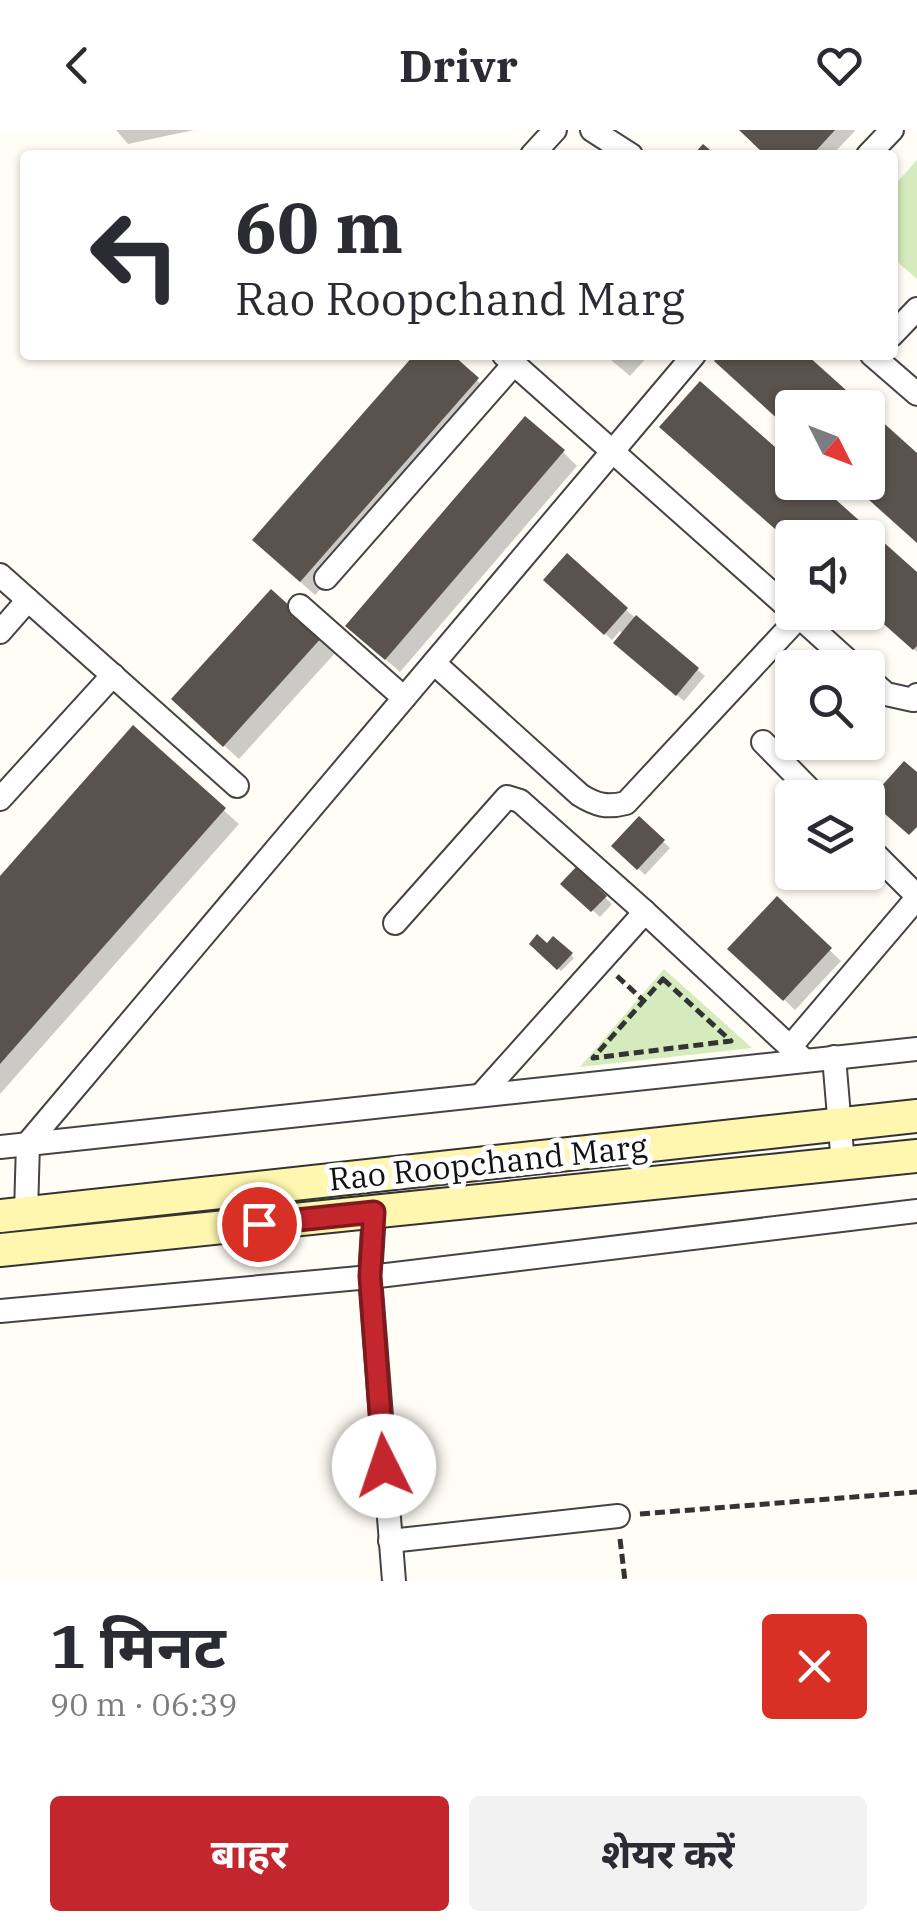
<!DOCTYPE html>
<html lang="hi">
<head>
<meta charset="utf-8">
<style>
	body { margin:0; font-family:"IBM Plex Serif","Noto Sans Devanagari",serif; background:#f2f2f3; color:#2b2b33; height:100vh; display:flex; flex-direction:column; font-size:38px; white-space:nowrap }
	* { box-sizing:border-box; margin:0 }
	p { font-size:32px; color:#7c7c81 }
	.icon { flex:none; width:55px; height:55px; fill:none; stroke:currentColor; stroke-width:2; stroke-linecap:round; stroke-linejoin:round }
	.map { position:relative; height:1451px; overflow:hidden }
	.side { display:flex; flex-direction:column; background:#fff; flex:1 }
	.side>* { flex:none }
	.guide { position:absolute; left:20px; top:20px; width:878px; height:210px; border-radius:10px; box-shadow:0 2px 8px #0004; background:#fff; color:#2b2b33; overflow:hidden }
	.needle { width:65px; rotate:132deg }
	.controls { position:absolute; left:775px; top:260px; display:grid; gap:20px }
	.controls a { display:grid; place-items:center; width:110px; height:110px; border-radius:10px; background:#fff; box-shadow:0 2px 8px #0004; font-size:50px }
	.pin { position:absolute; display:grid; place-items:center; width:85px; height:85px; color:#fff; margin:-42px; border:5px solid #fff; border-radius:50%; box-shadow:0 2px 10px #0007 }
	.me { position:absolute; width:110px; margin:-55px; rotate:356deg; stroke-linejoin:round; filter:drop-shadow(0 0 8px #0008) }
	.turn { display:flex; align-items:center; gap:35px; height:210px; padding:0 50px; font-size:45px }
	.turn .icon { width:130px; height:130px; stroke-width:2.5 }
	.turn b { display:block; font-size:70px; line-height:85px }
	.round { display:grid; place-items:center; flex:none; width:105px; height:105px; border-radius:10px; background:#f2f2f3 }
	.headline { display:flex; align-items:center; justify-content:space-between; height:170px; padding:0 50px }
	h1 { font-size:60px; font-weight:700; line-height:75px }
	.action { display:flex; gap:20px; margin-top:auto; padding:20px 50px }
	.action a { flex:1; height:115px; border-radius:10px; background:#c4262e; color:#fff; font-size:40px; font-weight:700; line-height:115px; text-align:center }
	.action a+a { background:#f2f2f3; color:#2b2b33 }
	header { display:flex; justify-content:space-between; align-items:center; height:130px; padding:0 50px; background:#fff; font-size:45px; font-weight:700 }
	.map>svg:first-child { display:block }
</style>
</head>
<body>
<header><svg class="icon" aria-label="back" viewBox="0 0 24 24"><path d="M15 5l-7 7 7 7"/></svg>Drivr<svg class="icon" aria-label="heart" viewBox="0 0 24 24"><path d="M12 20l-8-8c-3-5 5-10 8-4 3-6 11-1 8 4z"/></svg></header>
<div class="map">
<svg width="917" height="1451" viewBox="0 0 917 1451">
	<rect width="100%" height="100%" fill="#fffdf5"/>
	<g fill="#d5ebbd">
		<polygon points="917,30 917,149 893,128 892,58"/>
		<polygon points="664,839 752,918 580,937"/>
	</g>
	<g fill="#0003">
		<polygon points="116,0 194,0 128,14"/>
		<polygon points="742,0 854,0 855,1 832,25 768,25"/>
		<polygon points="418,225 449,225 492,264 315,465 269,424"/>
		<polygon points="605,225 649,225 630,246"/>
		<polygon points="700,254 792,335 792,352 812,352 917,445 917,522 868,479 868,408 792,408 792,413 677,311"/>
		<polygon points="563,322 577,336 400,542 363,510"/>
		<polygon points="547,450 626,480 705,546 684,571 623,519 623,504 620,501 612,510"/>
		<polygon points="322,508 336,522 239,629 188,583"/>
		<polygon points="133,599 239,694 0,964 0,750"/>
		<polygon points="639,689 670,718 645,745 615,716"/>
		<polygon points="576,740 612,774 600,787 564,754"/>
		<polygon points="777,770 841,831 795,880 731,819"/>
		<polygon points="554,809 574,828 561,841 532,814 547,817"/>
	</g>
	<g fill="#5a524d">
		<polygon points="739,0 835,0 812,25 765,25"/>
		<polygon points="703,14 716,25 693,25"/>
		<polygon points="414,225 453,225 479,248 300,452 252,410"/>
		<polygon points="719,225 807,225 866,278 792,278 792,302 714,231"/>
		<polygon points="700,251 792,332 792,352 816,352 917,442 917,516 913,520 868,480 868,408 792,408 792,414 659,297"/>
		<polygon points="868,279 917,323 917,413 849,352 868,352"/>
		<polygon points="525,286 565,320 385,530 345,496"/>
		<polygon points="567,423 628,478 604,505 543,450"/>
		<polygon points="271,459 323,506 223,617 171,569"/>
		<polygon points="636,485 699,538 676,566 613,513"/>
		<polygon points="133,595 226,678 0,934 0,746"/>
		<polygon points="904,631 917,642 917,697 909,705 869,670"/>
		<polygon points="639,686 665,710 637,740 611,716"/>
		<polygon points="576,737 607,766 591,782 560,754"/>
		<polygon points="777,766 832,818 783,871 727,819"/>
		<polygon points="537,804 547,813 553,806 573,823 557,840 529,814"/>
	</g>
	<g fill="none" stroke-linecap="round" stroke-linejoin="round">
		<defs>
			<g id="minor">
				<polyline points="592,0 631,25"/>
				<polyline points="532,25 555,0"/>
				<polyline points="868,25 892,0"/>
				<polyline points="892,205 917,179"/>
				<polyline points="504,225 792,481"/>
				<polyline points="872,225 917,264"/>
				<polyline points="0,445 237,656"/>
				<polyline points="326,448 514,234"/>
				<polyline points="300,476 404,568"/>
				<polyline points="794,482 856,538"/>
				<polyline points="0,502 28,470"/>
				<path d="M 434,533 L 580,665 C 596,675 607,678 626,673 L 799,487"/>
				<polyline points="868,548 886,564 913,570 917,565"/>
				<polyline points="763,612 818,668"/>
				<polyline points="0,669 113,545"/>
				<polyline points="868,717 917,766"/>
				<polyline points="395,793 507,667 520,671 645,782"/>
				<polyline points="791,916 917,768"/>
				<polyline points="834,927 843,1034"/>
				<polyline points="481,965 645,782 804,930"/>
				<polyline points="0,1017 917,919"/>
				<polyline points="374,1082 370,1147 394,1451"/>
				<polyline points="26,1083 28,1013 694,225"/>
				<polyline points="0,1181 370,1147 917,1081"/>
				<polyline points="390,1411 618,1386"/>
			</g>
			<g id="secondary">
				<polyline points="0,1086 917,986"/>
				<polyline points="0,1120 917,1026"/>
			</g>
		</defs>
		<use href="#minor" stroke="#444" stroke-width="26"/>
		<use href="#secondary" stroke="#333" stroke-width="36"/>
		<g stroke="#333" stroke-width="5" stroke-dasharray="10 5" stroke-linecap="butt">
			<polyline points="617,846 644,871"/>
			<polygon points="663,849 731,911 593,928"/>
			<polyline points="640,1384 917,1362"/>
			<polyline points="620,1409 625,1451"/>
		</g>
		<use href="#minor" stroke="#fff" stroke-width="22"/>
		<use href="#secondary" stroke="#fff6b0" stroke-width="32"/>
	</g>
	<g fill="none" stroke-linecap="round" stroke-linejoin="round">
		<defs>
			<polyline id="route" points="259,1094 374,1082 370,1146 384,1336"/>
		</defs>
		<use href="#route" stroke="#7f191e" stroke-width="25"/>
		<use href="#route" stroke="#c4262e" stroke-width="18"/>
	</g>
	<g text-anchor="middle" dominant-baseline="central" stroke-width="10" stroke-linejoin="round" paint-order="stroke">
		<g font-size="32" fill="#111" stroke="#fff">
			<text transform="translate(488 1032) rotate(-6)">Rao Roopchand Marg</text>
		</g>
	</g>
</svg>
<div class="controls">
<a><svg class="needle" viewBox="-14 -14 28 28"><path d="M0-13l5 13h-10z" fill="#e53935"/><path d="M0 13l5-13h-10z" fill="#7c7c81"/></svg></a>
<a><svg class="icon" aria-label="sound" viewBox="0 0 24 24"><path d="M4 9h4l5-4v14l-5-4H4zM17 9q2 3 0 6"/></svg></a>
<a><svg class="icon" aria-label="search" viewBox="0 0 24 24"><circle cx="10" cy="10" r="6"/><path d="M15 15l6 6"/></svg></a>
<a><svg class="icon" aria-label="layers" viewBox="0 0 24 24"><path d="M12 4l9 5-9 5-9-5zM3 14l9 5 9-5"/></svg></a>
</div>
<div class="pin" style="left:259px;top:1094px;background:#d93025"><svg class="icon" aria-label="arrive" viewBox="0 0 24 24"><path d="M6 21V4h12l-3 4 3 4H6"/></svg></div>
<svg class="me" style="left:384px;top:1336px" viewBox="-20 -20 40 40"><circle r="19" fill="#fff"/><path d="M0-13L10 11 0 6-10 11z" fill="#c4262e"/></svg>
<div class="guide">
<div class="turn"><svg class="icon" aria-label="left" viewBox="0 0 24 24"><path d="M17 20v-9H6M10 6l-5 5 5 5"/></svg><div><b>60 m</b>Rao Roopchand Marg</div></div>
</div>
</div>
<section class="side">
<div class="headline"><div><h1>1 मिनट</h1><p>90 m · 06:39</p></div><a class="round" style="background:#d93025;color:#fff"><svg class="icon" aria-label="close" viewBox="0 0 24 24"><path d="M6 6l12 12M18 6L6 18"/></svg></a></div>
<div class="action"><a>बाहर</a><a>शेयर करें</a></div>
</section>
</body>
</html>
